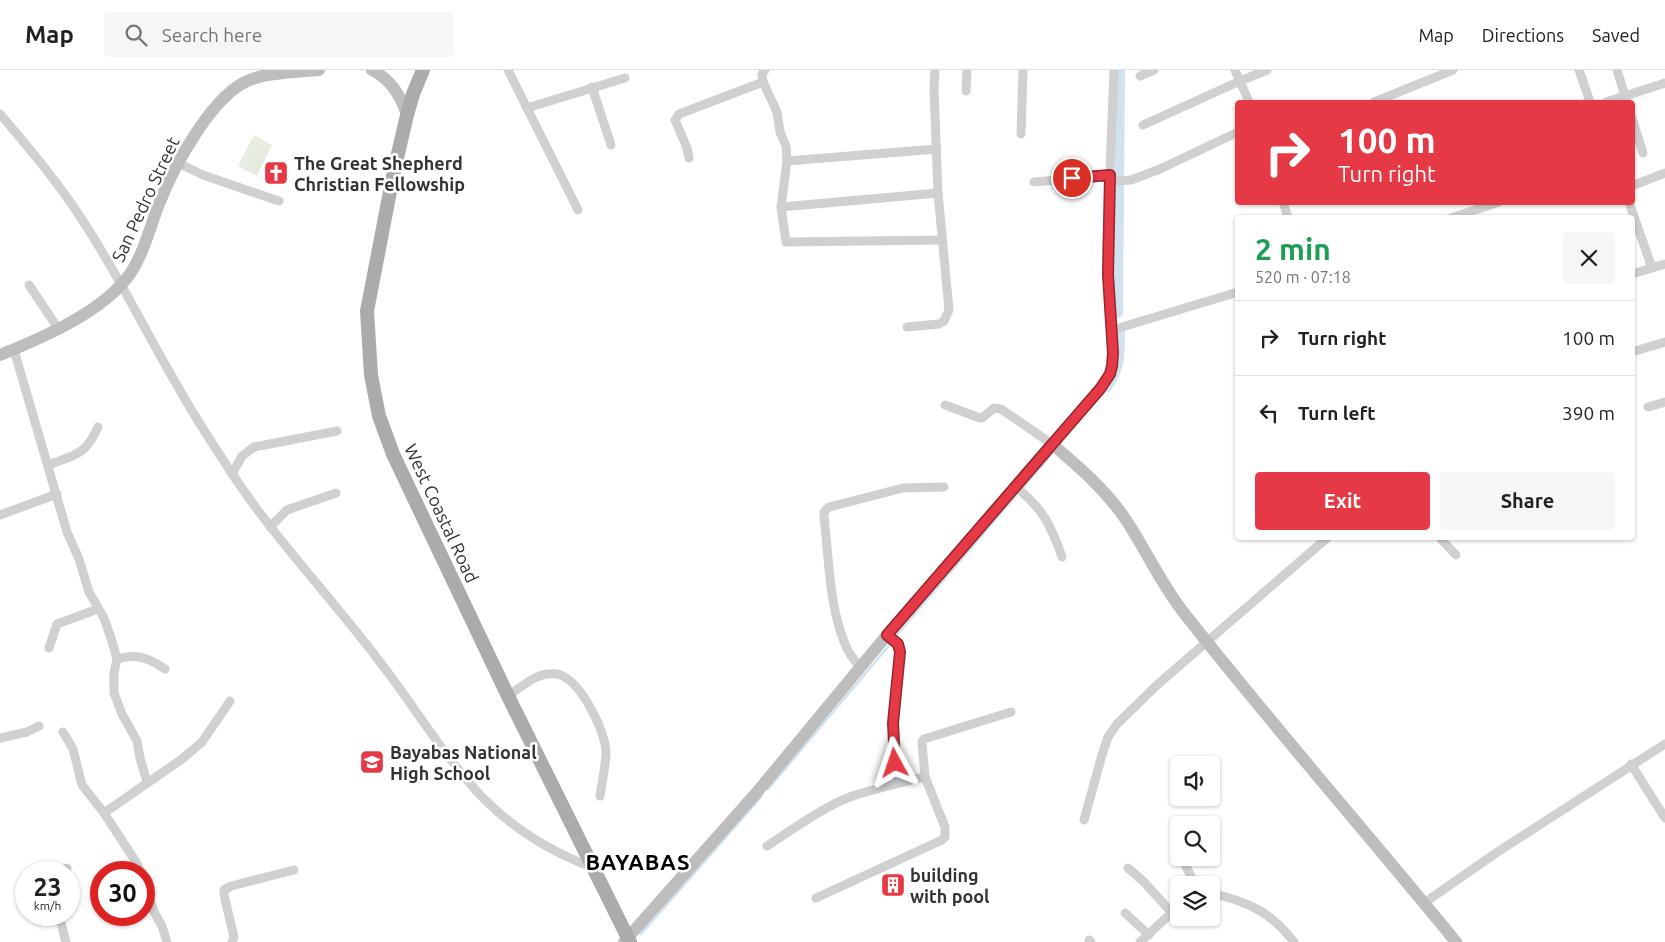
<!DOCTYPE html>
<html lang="en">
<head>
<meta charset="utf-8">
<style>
	body { margin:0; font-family:Ubuntu,sans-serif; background:#f6f6f6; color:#202124; height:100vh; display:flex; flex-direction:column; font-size:19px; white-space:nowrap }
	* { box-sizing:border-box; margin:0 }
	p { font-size:16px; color:#757577 }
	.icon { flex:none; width:28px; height:28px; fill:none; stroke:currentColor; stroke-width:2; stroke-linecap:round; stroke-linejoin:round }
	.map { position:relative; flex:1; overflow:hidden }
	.side { position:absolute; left:1235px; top:145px; width:400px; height:325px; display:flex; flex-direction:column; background:#fff; border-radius:5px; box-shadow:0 1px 4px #0004 }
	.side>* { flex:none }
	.banner { position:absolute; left:1235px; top:30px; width:400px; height:105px; border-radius:5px; box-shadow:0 1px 4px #0004; background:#e63946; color:#fff; overflow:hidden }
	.controls { position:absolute; left:1170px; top:686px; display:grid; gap:10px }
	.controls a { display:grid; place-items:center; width:50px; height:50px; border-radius:5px; background:#fff; box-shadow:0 1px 4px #0004; font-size:25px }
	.speed { position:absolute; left:15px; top:791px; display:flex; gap:10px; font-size:25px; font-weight:700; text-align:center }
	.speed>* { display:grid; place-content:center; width:65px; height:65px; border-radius:50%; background:#fff; box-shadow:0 1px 4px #0004; line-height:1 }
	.speed small { font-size:12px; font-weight:400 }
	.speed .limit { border:8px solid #d22; background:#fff; color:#111 }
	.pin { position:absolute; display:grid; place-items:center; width:42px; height:42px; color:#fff; margin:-21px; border:2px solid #fff; border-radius:50%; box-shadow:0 1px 5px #0007 }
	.me { position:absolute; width:55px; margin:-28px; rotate:355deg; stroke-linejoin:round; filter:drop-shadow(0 0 4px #0008) }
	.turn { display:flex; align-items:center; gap:18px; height:105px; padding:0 20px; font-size:22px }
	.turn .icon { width:65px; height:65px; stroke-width:2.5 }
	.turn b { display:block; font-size:35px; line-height:42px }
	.round { display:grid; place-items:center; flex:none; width:52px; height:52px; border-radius:5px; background:#f6f6f6 }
	.head { display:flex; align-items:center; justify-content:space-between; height:85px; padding:0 20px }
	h1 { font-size:30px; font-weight:700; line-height:38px; color:#1e9e55 }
	.cta { display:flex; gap:10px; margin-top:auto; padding:10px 20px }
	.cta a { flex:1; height:58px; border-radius:5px; background:#e63946; color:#fff; font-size:20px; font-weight:700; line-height:58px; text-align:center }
	.cta a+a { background:#f6f6f6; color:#202124 }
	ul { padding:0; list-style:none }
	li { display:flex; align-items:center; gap:15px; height:75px; padding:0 20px; border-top:1px solid #e0e0e0 }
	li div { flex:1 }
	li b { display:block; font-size:19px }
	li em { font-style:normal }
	header { display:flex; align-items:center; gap:30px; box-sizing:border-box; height:70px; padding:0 25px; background:#fff; border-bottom:1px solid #e0e0e0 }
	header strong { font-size:24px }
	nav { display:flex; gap:28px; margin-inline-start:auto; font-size:18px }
	.search { width:350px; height:45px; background:#f6f6f6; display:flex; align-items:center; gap:12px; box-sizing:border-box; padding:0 18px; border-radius:5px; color:#757577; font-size:19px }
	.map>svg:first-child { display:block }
</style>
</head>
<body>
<header>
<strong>Map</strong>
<div class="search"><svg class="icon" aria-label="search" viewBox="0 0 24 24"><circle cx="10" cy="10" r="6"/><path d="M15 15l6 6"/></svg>Search here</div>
<nav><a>Map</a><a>Directions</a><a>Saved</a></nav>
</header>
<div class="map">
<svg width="1665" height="872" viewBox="0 0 1665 872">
	<rect width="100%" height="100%" fill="#fff"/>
	<polygon fill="#e6ecdf" points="254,65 272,75 257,106 238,96"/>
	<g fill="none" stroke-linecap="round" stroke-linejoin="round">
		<g stroke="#cfe2ee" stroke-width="2.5">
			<polyline points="1022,419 1052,384"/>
			<polyline points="895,567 1018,423"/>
			<polyline points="768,719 892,572"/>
			<polyline points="641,864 761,727"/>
		</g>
		<g stroke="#cfe2ee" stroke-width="10">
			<polyline points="1118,243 1120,0"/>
			<path d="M 1107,317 C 1122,295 1119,285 1120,260"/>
		</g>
		<g stroke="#d0d0d0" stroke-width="9">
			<polyline points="508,0 578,140"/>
			<polyline points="1235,0 1249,32"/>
			<polyline points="1579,0 1590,32"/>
			<polyline points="1617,0 1627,32"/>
			<polyline points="1140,6 1154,0"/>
			<polyline points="763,12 777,42 780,62 786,76 787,91 781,137 786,172 942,170"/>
			<polyline points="592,17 611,75"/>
			<polyline points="966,21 967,0"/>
			<polyline points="1374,32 1453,0"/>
			<polyline points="1606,32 1665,13"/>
			<polyline points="527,38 625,8"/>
			<path d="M 0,44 C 28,77 57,111 81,148 C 117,202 145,261 178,317 C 193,344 210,370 227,396 C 272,466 330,526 380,592 C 415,637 444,687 483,728 C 514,759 553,783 594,798"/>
			<polyline points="1632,48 1643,83"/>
			<polyline points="1143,55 1240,11 1267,0"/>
			<polyline points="1021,64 1023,0"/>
			<polyline points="689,88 687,78 675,50 679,44 763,12 762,4 765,0"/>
			<polyline points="787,91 937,79"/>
			<polyline points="178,93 203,105 279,131"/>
			<polyline points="1110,111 1131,110 1160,99 1238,62"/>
			<polyline points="1034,112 1110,105"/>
			<polyline points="1632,116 1665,103"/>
			<polyline points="1283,132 1288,148"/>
			<polyline points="1629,132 1652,198"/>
			<polyline points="781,137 938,123"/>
			<polyline points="1451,148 1499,132"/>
			<polyline points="1632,204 1665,194"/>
			<polyline points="29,215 59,260"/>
			<polyline points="907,257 939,254 944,251 949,240 938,123 934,19 935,0"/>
			<polyline points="1112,260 1238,222"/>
			<polyline points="14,280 67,462 79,489 89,522 104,548 112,571 117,589 114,603 114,623 122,644 137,671 140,688 147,712"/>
			<polyline points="1632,282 1665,272"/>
			<polyline points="945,335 980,348 982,348 994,338 1001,339 1052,374 1100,319 1110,304 1112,296 1113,283 1107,205 1107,173 1114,0"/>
			<polyline points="1648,337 1665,332"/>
			<path d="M 48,395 C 75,385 86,385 98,357"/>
			<polyline points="232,404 242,386 254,377 337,361"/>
			<path d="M 1016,417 C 1043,439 1051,455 1062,487"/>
			<polyline points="0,445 57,424"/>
			<polyline points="270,457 287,440 336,423"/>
			<polyline points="1440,468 1456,485"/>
			<polyline points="887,565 898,573 901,582 894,635 893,667 897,713"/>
			<polyline points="49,578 57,554 98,539"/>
			<path d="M 117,589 C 136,583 149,588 165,599"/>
			<path d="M 860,597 C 854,590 848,583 845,574 C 829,535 829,489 824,447 L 824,442 L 829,437 L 903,418 L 944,417"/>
			<path d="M 508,626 C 520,618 534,605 548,604 C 555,603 561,604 566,608 C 584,619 606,663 606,684 C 605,698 602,713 600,726"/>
			<polyline points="63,662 73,679 82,715 104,743 136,792 141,802"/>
			<polyline points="0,668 27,662 39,656"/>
			<polyline points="1631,694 1665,748"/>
			<polyline points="925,707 922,672 924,669 1011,642"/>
			<polyline points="104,743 182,689 202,672 230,631"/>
			<polyline points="1084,750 1102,685 1108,667 1117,654 1157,615 1327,468"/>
			<polyline points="1176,757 1179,775"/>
			<path d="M 767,776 C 793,759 819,740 847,728 C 872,719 899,713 925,707 L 945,757 L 945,767 L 942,770 L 816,828"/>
			<polyline points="1182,788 1195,815"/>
			<polyline points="1128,798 1144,812 1172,843"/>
			<polyline points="60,802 67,798"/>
			<polyline points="144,812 154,842 162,856 167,872"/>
			<path d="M 1211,823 C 1248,832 1270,841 1294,872"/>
			<polyline points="1424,833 1496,783 1665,674"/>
			<polyline points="1125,843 1149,865"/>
			<polyline points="59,845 66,872"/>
			<polyline points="1089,870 1091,872"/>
			<polyline points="232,872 234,867 224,825 224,820 231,816 294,800"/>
			<polyline points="1140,872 1179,836"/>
		</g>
		<g stroke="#bdbdbd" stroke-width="12">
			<path d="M 372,0 C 390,9 401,26 407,45"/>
			<path d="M 0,285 C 42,268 103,242 130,204 C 144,183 150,157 159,134 C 173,98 213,22 252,9 C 272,2 297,2 319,0"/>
			<path d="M 624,872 L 758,721 L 887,565 L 1052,374 C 1079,397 1106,420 1126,450 C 1146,480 1161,514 1184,543 C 1272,655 1366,762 1456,872"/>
		</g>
		<polyline stroke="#ababab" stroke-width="14" points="423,0 413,24 407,45 394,101 367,241 371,305 379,346 393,384 410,420 508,626 630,872"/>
	</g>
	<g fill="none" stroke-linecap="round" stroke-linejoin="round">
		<defs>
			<polyline id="route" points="895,693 893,653 900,582 898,574 887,565 1100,319 1110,304 1112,296 1113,283 1108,205 1110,105 1072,108"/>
		</defs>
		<use href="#route" stroke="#96252e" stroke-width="12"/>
		<use href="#route" stroke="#e63946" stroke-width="9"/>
	</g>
	<defs>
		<symbol id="church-square" viewBox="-11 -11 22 22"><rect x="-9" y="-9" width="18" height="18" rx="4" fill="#e63946" stroke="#fff"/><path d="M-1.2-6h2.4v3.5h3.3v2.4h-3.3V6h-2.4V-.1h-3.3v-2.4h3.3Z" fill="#fff"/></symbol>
		<symbol id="school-square" viewBox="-11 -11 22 22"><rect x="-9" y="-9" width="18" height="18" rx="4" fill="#e63946" stroke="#fff"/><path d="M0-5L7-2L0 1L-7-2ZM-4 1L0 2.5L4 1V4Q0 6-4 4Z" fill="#fff"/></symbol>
		<symbol id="building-square" viewBox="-11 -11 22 22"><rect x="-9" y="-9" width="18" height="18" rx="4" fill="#e63946" stroke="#fff"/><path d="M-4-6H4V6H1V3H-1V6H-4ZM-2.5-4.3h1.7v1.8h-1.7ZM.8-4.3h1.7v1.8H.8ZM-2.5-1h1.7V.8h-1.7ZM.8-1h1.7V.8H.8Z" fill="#fff"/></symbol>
	</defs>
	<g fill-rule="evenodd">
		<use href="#church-square" x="262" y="89" width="28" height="28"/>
		<use href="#school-square" x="358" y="678" width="28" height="28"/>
		<use href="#building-square" x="879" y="801" width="28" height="28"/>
	</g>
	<g text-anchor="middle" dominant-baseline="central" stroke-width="5" stroke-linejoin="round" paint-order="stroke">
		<g font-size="18" font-weight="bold" fill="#333" stroke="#fff" text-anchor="start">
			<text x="294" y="93">The Great Shepherd<tspan x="294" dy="21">Christian Fellowship</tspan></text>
			<text x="390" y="682">Bayabas National<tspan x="390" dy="21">High School</tspan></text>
			<text x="910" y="805">building<tspan x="910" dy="21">with pool</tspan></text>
		</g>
		<g font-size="18" fill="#333" stroke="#fff">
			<text transform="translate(145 129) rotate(-65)">San Pedro Street</text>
			<text transform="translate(442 443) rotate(65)">West Coastal Road</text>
		</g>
		<g font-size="22" font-weight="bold" letter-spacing="1" fill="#000" stroke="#fff">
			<text x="638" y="791">BAYABAS</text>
		</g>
	</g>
</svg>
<div class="controls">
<a><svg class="icon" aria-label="sound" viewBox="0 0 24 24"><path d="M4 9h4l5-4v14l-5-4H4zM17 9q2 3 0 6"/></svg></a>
<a><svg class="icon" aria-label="search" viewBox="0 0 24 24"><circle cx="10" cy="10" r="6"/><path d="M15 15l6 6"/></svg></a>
<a><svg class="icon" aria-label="layers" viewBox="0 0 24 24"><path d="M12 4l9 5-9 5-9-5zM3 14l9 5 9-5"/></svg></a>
</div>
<div class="speed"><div>23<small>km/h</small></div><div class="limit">30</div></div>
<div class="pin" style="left:1072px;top:108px;background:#d93025"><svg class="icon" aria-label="arrive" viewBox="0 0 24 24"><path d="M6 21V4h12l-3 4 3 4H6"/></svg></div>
<svg class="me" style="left:895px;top:693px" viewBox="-20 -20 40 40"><path d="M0-17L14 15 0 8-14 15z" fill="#e63946" stroke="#fff" stroke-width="4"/></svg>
<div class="banner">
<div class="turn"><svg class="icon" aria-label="right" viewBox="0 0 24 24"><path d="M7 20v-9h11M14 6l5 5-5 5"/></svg><div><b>100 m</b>Turn right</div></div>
</div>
<section class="side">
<div class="head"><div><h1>2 min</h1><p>520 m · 07:18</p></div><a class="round"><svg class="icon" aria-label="close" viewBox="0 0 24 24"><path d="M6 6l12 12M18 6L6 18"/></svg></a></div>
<ul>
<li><svg class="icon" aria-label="right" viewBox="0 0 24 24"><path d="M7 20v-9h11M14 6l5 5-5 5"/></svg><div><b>Turn right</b></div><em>100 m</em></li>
<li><svg class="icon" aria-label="left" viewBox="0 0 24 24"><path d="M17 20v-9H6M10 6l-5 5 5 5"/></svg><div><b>Turn left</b></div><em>390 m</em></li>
</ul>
<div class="cta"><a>Exit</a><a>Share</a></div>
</section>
</div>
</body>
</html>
